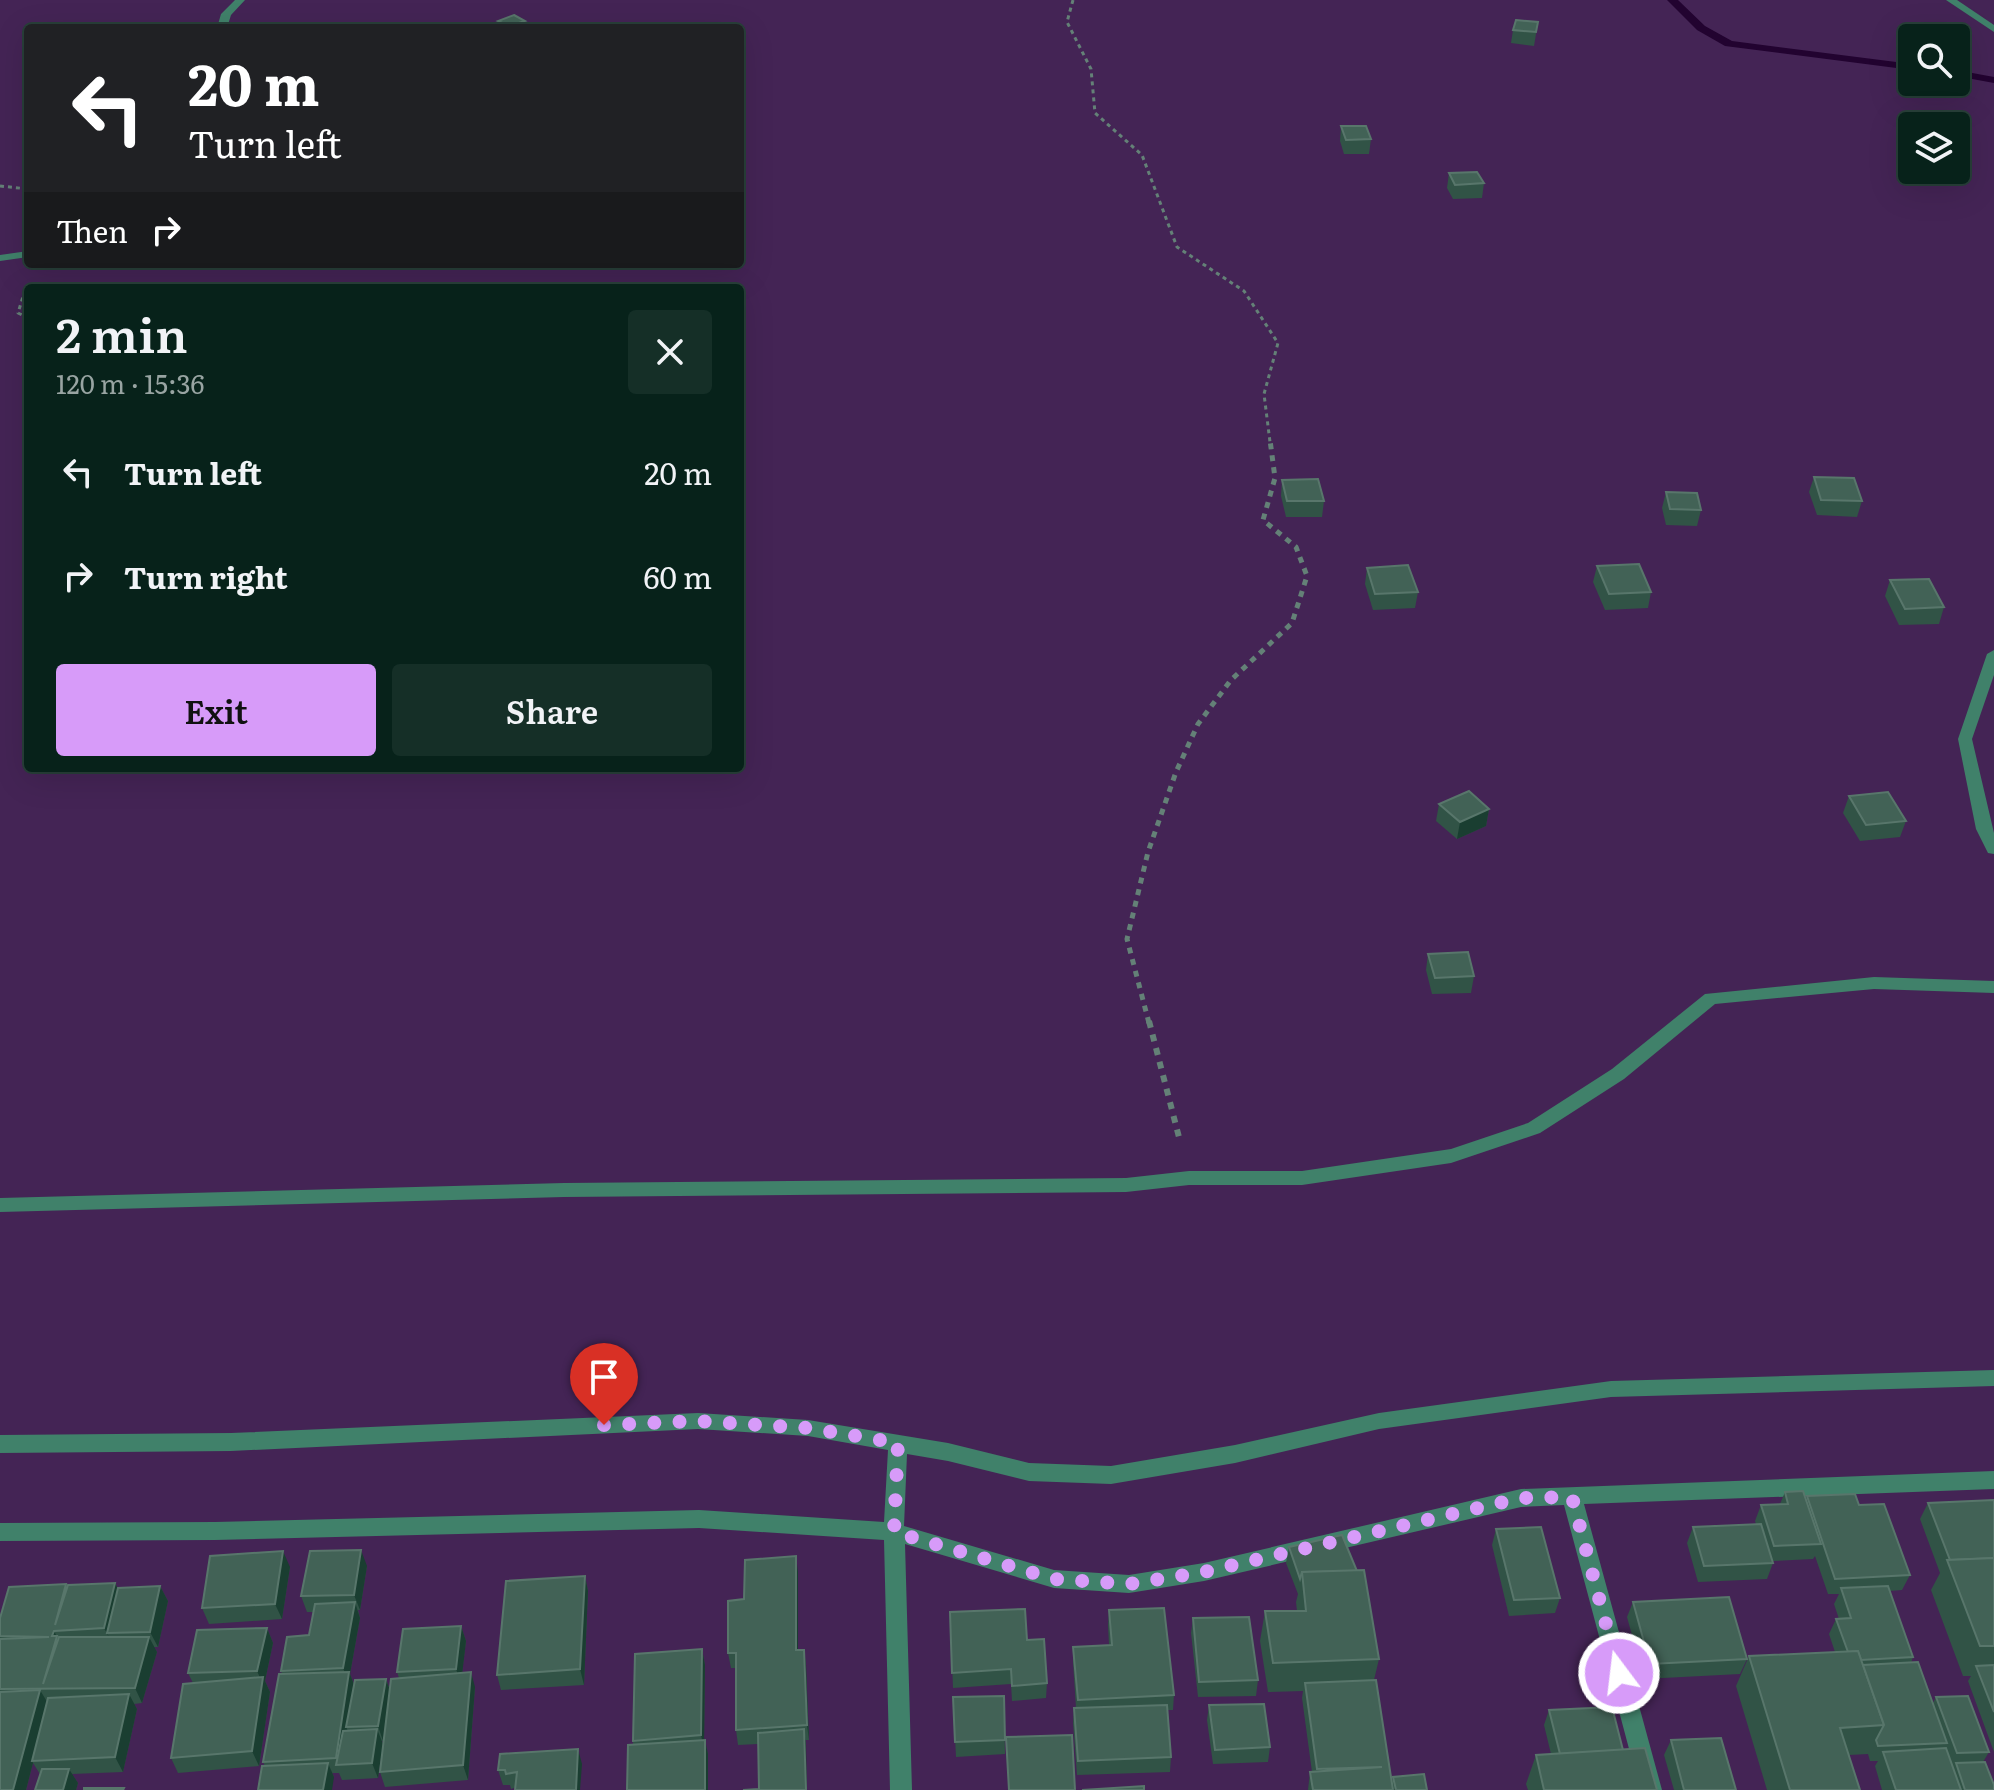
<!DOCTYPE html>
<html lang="en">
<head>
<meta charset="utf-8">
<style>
	body { margin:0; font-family:Literata,serif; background:#152f27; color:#f1f3f6; height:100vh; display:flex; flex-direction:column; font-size:30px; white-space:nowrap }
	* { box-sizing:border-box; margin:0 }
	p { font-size:26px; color:#98a4a2 }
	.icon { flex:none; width:44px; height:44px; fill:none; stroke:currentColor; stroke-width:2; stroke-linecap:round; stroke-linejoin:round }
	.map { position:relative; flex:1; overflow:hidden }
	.drawer { position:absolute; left:24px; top:284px; width:720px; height:488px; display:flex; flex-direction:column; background:#07221a; border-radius:8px; box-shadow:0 8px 32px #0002,0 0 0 2px #283f39 }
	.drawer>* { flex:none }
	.banner { position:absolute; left:24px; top:24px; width:720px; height:244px; border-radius:8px; box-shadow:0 8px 32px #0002,0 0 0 2px #283f39; background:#202124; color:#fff; overflow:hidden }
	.controls { position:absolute; left:1898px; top:24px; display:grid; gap:16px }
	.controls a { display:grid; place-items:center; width:72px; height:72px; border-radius:8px; background:#07221a; box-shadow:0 8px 32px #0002,0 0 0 2px #283f39; font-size:40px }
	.pin { position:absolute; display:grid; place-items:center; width:68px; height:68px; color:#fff; margin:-82px -34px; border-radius:50% 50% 50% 0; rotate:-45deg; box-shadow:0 0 8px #0007 }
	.pin .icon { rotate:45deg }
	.me { position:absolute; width:88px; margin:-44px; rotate:345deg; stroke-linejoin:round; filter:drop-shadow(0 0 6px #0008) }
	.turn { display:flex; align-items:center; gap:28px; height:168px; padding:0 32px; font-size:36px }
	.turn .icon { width:104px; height:104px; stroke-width:2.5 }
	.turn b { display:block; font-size:56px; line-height:68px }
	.then { display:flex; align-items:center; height:76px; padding:0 32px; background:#0003; gap:16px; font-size:30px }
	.round { display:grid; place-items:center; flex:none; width:84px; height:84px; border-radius:8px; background:#152f27 }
	.overview { display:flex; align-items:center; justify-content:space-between; height:136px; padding:0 32px }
	h1 { font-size:48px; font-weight:600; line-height:60px }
	.button { display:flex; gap:16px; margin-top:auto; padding:16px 32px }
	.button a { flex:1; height:92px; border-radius:8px; background:#d79bf9; color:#111; font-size:32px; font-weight:600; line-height:92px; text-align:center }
	.button a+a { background:#152f27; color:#f1f3f6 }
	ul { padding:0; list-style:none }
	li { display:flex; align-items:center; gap:24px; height:104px; padding:0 32px }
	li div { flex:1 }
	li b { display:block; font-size:30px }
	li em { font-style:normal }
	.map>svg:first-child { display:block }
</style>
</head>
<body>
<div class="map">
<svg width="1994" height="1790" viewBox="0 0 1994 1790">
	<rect width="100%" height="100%" fill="#092e22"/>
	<path fill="#442455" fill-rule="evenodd" d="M 0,0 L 1994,0 L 1994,1790 L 0,1790 ZM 28,28 L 740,28 L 740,264 L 28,264 ZM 1912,38 L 1956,38 L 1956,82 L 1912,82 ZM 1912,126 L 1956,126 L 1956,170 L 1912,170 ZM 28,288 L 740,288 L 740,768 L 28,768 Z"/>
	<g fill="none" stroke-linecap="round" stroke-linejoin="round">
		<g fill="#220330" fill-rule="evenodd">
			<polygon points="1667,0 1678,0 1705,26 1732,41 1912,64 1912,70 1725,46 1697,30"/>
			<polygon points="1956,70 1994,77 1994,83 1956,76"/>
		</g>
		<g stroke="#648177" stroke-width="3" stroke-dasharray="4 4" stroke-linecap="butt">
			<polyline points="1073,0 1067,22 1091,69 1095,113 1142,155 1177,247 1244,291 1278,343 1264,394 1270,442"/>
			<polyline points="0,186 28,189"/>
			<polyline points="25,290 18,313 28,318"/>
		</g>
		<polyline stroke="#648177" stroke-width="5" stroke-dasharray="6 6" stroke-linecap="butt" points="1149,1023 1127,939 1148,852 1176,772 1198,724 1231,680 1292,623 1307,576 1296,547 1263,520 1275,478 1270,440"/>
		<polyline stroke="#648177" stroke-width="6" stroke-dasharray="7 7" stroke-linecap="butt" points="1149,1021 1180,1141"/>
		<g fill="#40816a" fill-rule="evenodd">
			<polygon points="235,0 245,0 231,15 227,28 217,28 221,14"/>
			<polygon points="1946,0 1957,0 1994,25 1994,32"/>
			<polygon points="28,251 28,257 0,261 0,255"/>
			<polygon points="1994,650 1994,675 1972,739 1994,833 1994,854 1988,853 1976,829 1958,739 1987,654"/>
			<polygon points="1874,977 1994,981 1994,993 1874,989 1715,1004 1624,1079 1540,1133 1451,1163 1302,1185 1189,1185 1126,1192 564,1197 0,1212 0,1198 564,1183 1126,1178 1189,1171 1302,1171 1451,1149 1528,1123 1612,1069 1705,994"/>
			<polygon points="1994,1370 1994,1386 1611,1397 1379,1429 1235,1463 1111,1484 1029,1481 948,1461 907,1454 904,1526 1054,1570 1129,1575 1204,1563 1521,1489 1994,1471 1994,1489 1584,1504 1662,1790 1640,1790 1564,1505 1521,1507 1204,1581 1129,1593 1054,1588 905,1544 912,1790 890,1790 884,1540 699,1528 215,1540 0,1541 0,1523 215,1522 699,1510 884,1522 888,1450 808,1436 698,1429 231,1451 0,1453 0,1435 231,1433 698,1413 808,1420 948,1443 1029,1463 1111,1466 1235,1445 1379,1413 1611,1381"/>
		</g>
	</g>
	<g fill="#315346">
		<polygon points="498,21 525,21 526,28 499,28"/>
		<polygon points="1538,22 1534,46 1511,43 1513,30"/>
		<polygon points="1341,126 1371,139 1369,154 1344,154 1340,141"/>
		<polygon points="1449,173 1484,183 1482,198 1453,199 1447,188"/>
		<polygon points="1814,477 1862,501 1857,517 1817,515 1809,492"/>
		<polygon points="1282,480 1324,501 1322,517 1286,517 1281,496"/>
		<polygon points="1666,492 1701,510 1697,526 1666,525 1662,508"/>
		<polygon points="1597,566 1651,592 1648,608 1605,610 1593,582"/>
		<polygon points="1367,568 1418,592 1415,608 1373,610 1365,584"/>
		<polygon points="1890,580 1944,607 1939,624 1899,625 1885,596"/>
		<polygon points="1849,796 1906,821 1900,837 1860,841 1843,813"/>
		<polygon points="1439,804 1489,809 1486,826 1457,839 1436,821"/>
		<polygon points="1428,954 1474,976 1471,993 1432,994 1426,970"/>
		<polygon points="1785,1492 1805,1499 1807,1496 1859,1505 1910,1575 1902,1590 1890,1591 1913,1657 1911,1663 1933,1703 1936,1697 1989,1752 1983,1762 1994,1790 1882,1790 1875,1766 1878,1761 1870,1761 1868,1754 1849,1755 1860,1790 1767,1790 1736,1686 1749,1656 1835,1652 1829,1634 1836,1619 1839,1619 1834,1604 1839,1594 1828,1594 1815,1556 1813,1559 1773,1561 1773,1563 1767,1579 1698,1582 1687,1543 1693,1527 1756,1524 1755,1521 1761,1505 1780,1504"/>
		<polygon points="1994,1500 1994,1752 1968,1681 1971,1676 1963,1676 1931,1590 1940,1573 1920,1519 1928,1503"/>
		<polygon points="1496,1529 1560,1598 1555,1613 1509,1616 1492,1545"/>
		<polygon points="1289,1547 1379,1659 1374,1680 1392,1781 1393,1777 1427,1790 1308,1790 1310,1772 1312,1772 1302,1698 1303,1691 1268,1692 1260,1641 1265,1611 1297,1611 1296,1602 1298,1594 1286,1563"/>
		<polygon points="367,1566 360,1610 358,1610 360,1618 350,1674 354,1684 386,1679 390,1690 399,1678 397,1672 461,1626 466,1641 462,1673 475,1687 468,1780 385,1787 380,1772 383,1741 382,1741 383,1744 378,1778 342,1780 339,1773 332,1773 334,1777 265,1766 263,1762 282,1674 281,1671 309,1635 313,1612 307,1612 301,1596"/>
		<polygon points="290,1567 282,1619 209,1624 202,1608"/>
		<polygon points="798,1572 798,1650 804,1650 806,1665 809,1740 805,1740 759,1789 758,1744 738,1745 736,1730 736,1668 731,1668 728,1653 744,1599"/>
		<polygon points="585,1576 588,1591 584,1685 501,1690 497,1675"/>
		<polygon points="115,1583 118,1589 160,1586 168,1601 158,1647 154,1647 157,1652 142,1703 134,1704 137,1709 123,1772 72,1774 78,1783 76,1790 35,1790 40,1774 33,1763 26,1790 0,1790 0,1618 66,1584 68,1588"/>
		<polygon points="1633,1602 1747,1659 1740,1674 1644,1679 1627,1617"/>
		<polygon points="1109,1610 1174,1695 1173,1710 1167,1710 1171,1757 1170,1772 1077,1775 1073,1723 1074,1708 1076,1708 1073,1662 1073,1647 1109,1645 1108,1625"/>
		<polygon points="950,1612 1027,1640 1047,1683 1046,1698 1012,1701 1011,1684 953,1688"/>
		<polygon points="1193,1618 1258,1680 1256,1696 1198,1697 1191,1633"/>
		<polygon points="267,1628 273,1643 265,1681 270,1692 259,1766 178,1773 171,1758 193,1683 188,1673"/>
		<polygon points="702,1649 705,1665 704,1740 708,1754 708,1790 627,1790 633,1745 633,1741"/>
		<polygon points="1004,1696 1005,1754 956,1757 953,1697"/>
		<polygon points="1209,1705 1270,1747 1268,1762 1213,1764 1207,1720"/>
		<polygon points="1549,1710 1623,1750 1657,1790 1528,1790 1526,1784 1536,1755 1551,1754 1544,1725"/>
		<polygon points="1671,1740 1736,1790 1674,1790 1664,1755"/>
		<polygon points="582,1764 511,1789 510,1785 503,1785 498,1770"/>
	</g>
	<g fill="#1a3e31">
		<polygon points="525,21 526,28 510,28 509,26"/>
		<polygon points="1489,809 1486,826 1457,839 1460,822"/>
		<polygon points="361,1550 367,1566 360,1610 354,1595"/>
		<polygon points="283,1551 290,1567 282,1619 275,1604"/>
		<polygon points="796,1556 798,1572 798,1665 796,1650"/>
		<polygon points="585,1576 588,1591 584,1685 580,1669"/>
		<polygon points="115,1583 123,1599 107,1633 112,1643 104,1628"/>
		<polygon points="160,1586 168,1601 158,1647 150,1632"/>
		<polygon points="355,1602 360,1618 350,1674 355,1687 346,1727 348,1731 338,1765 336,1758 348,1681 343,1668"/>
		<polygon points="461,1626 466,1641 461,1684 456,1669"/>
		<polygon points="267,1628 273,1643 265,1681 270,1692 259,1766 252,1751 262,1682 257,1671"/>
		<polygon points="54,1631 65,1652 46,1689 52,1636"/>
		<polygon points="149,1637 157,1652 142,1703 135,1688"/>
		<polygon points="702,1649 705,1665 704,1749 701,1735"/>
		<polygon points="804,1650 806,1665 809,1740 807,1725"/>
		<polygon points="471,1672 475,1687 468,1780 463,1765"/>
		<polygon points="386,1679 391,1694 383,1741 378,1726"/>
		<polygon points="40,1690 49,1705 32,1761 33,1763 26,1790 13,1790"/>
		<polygon points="129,1694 137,1709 123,1772 115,1757"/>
		<polygon points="377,1729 383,1744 378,1778 372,1763"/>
		<polygon points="804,1729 806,1744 807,1790 806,1790"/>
		<polygon points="705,1740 708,1754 708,1790 705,1790"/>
		<polygon points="578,1749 582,1764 580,1790 576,1790"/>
		<polygon points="328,1763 334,1777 332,1790 323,1790"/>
		<polygon points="69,1769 78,1783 76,1790 63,1790"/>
	</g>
	<g fill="#426256" stroke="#58766b" stroke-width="2">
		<polygon points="514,15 525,21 509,26 498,21"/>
		<polygon points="1516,20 1538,22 1536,32 1513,30"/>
		<polygon points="1341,126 1366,126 1371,139 1346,140"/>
		<polygon points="1477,172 1484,183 1455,185 1449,173"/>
		<polygon points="1814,477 1854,478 1862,501 1821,500"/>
		<polygon points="1318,479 1324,501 1287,501 1282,480"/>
		<polygon points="1666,492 1697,493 1701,510 1670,509"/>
		<polygon points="1639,564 1651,592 1609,594 1597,566"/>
		<polygon points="1408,565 1418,592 1375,594 1367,568"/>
		<polygon points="1929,579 1944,607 1905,609 1890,580"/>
		<polygon points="1469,791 1489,809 1460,822 1439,804"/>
		<polygon points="1888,792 1906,821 1866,825 1849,796"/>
		<polygon points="1468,952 1474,976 1435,978 1428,954"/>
		<polygon points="1803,1491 1821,1544 1774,1546 1761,1505 1788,1504 1785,1492"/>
		<polygon points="1855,1494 1859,1505 1884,1504 1910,1575 1835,1579 1807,1496"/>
		<polygon points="1994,1500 1994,1558 1950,1560 1928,1503"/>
		<polygon points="1761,1524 1773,1563 1704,1566 1693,1527"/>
		<polygon points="1541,1527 1560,1598 1514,1600 1496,1529"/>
		<polygon points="1342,1535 1357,1571 1302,1572 1300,1579 1289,1547"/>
		<polygon points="361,1550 354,1595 301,1596 310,1551"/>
		<polygon points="283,1551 275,1604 202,1608 210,1556"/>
		<polygon points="796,1556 796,1650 804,1650 807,1725 736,1730 736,1653 728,1653 728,1601 744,1599 745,1560"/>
		<polygon points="1994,1558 1994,1646 1980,1646 1947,1560"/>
		<polygon points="1364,1570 1379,1659 1273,1663 1265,1611 1306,1611 1302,1572"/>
		<polygon points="585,1576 580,1669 497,1675 506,1581"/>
		<polygon points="115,1583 104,1628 54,1631 52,1636 57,1636 43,1684 59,1637 149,1637 135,1688 0,1689 0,1639 49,1637 0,1636 0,1618 9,1587 66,1584 55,1625 68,1585"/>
		<polygon points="160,1586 150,1632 107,1633 118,1588"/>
		<polygon points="1888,1586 1913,1657 1861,1660 1858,1651 1848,1652 1836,1619 1851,1618 1841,1588"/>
		<polygon points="1729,1597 1747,1659 1650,1664 1633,1602"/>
		<polygon points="355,1602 343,1668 281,1671 287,1637 309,1635 315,1604"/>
		<polygon points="1164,1608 1174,1695 1078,1700 1073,1647 1112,1645 1109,1610"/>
		<polygon points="1025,1609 1027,1640 1044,1639 1047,1683 1012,1686 1011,1669 952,1673 950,1612"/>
		<polygon points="1249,1617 1258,1680 1199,1682 1193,1618"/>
		<polygon points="461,1626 456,1669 397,1672 403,1629"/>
		<polygon points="267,1628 257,1671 188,1673 197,1630"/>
		<polygon points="702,1649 701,1735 633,1741 635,1654"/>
		<polygon points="1858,1651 1884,1725 1840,1728 1860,1790 1790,1790 1749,1656"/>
		<polygon points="1918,1662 1947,1743 1878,1746 1876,1740 1884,1725 1863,1665"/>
		<polygon points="1994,1665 1994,1712 1976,1666"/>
		<polygon points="349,1672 336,1758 263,1762 279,1674"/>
		<polygon points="471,1672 463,1765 380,1772 391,1679"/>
		<polygon points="263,1677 252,1751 171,1758 183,1684"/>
		<polygon points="386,1679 378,1726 346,1727 355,1680"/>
		<polygon points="1376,1680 1393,1790 1313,1790 1310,1772 1382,1767 1317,1769 1305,1683"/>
		<polygon points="40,1690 13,1790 0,1790 0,1692"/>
		<polygon points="129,1694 115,1757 32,1761 48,1698"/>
		<polygon points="1004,1696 1005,1740 955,1742 953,1697"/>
		<polygon points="1968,1696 1989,1752 1957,1753 1936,1697"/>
		<polygon points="1264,1704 1270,1747 1215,1750 1209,1705"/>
		<polygon points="1167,1705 1171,1757 1078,1761 1074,1708"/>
		<polygon points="1612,1707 1623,1750 1560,1754 1549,1710"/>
		<polygon points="377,1729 372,1763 336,1765 343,1731"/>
		<polygon points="804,1729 806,1790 743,1790 759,1789 758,1733"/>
		<polygon points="1072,1735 1075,1790 1009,1790 1006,1737"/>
		<polygon points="1721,1738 1736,1790 1684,1790 1671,1740"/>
		<polygon points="705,1740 705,1790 627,1790 628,1745"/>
		<polygon points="1645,1748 1657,1790 1544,1790 1536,1755"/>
		<polygon points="1946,1748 1961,1790 1896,1790 1883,1752"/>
		<polygon points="578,1749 576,1790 515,1790 517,1772 506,1774 505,1770 498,1770 500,1754"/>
		<polygon points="1985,1762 1994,1785 1994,1790 1965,1790 1956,1763"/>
		<polygon points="328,1763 323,1790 258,1790 262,1766"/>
		<polygon points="42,1769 69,1769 63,1790 35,1790"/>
		<polygon points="1424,1774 1427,1790 1396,1790 1393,1777"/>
		<polygon points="1144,1786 1144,1790 1082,1790"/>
		<polygon points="84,1788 124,1788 123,1790 84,1790"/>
	</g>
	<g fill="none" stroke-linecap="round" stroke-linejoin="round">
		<polyline stroke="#d79bf9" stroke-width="14" stroke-dasharray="0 25.2" points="604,1425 698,1421 808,1428 898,1443 894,1532 1054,1579 1129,1584 1204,1572 1521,1498 1572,1497 1619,1673"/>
	</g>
</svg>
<div class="controls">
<a><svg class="icon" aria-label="search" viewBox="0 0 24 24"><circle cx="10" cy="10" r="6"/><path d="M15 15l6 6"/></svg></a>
<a><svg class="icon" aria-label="layers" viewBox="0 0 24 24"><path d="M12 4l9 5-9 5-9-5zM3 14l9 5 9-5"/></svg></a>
</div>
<div class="pin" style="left:604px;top:1425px;background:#d93025"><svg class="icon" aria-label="arrive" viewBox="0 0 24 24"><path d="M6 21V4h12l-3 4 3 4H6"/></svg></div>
<svg class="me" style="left:1619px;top:1673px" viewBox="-20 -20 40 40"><circle r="17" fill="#d79bf9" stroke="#fff" stroke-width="3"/><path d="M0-11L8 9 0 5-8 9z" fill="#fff"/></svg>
<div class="banner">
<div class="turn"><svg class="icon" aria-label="left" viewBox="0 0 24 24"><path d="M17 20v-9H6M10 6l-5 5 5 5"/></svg><div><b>20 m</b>Turn left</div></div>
<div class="then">Then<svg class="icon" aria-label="right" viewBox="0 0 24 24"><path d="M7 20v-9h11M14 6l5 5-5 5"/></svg></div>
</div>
<section class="drawer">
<div class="overview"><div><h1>2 min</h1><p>120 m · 15:36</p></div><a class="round"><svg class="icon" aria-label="close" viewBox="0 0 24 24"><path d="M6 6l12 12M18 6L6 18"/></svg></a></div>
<ul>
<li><svg class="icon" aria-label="left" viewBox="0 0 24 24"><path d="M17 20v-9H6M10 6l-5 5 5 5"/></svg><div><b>Turn left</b></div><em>20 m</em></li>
<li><svg class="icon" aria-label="right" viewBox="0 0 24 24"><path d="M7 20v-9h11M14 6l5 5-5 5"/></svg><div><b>Turn right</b></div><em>60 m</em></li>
</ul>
<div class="button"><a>Exit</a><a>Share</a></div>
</section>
</div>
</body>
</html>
